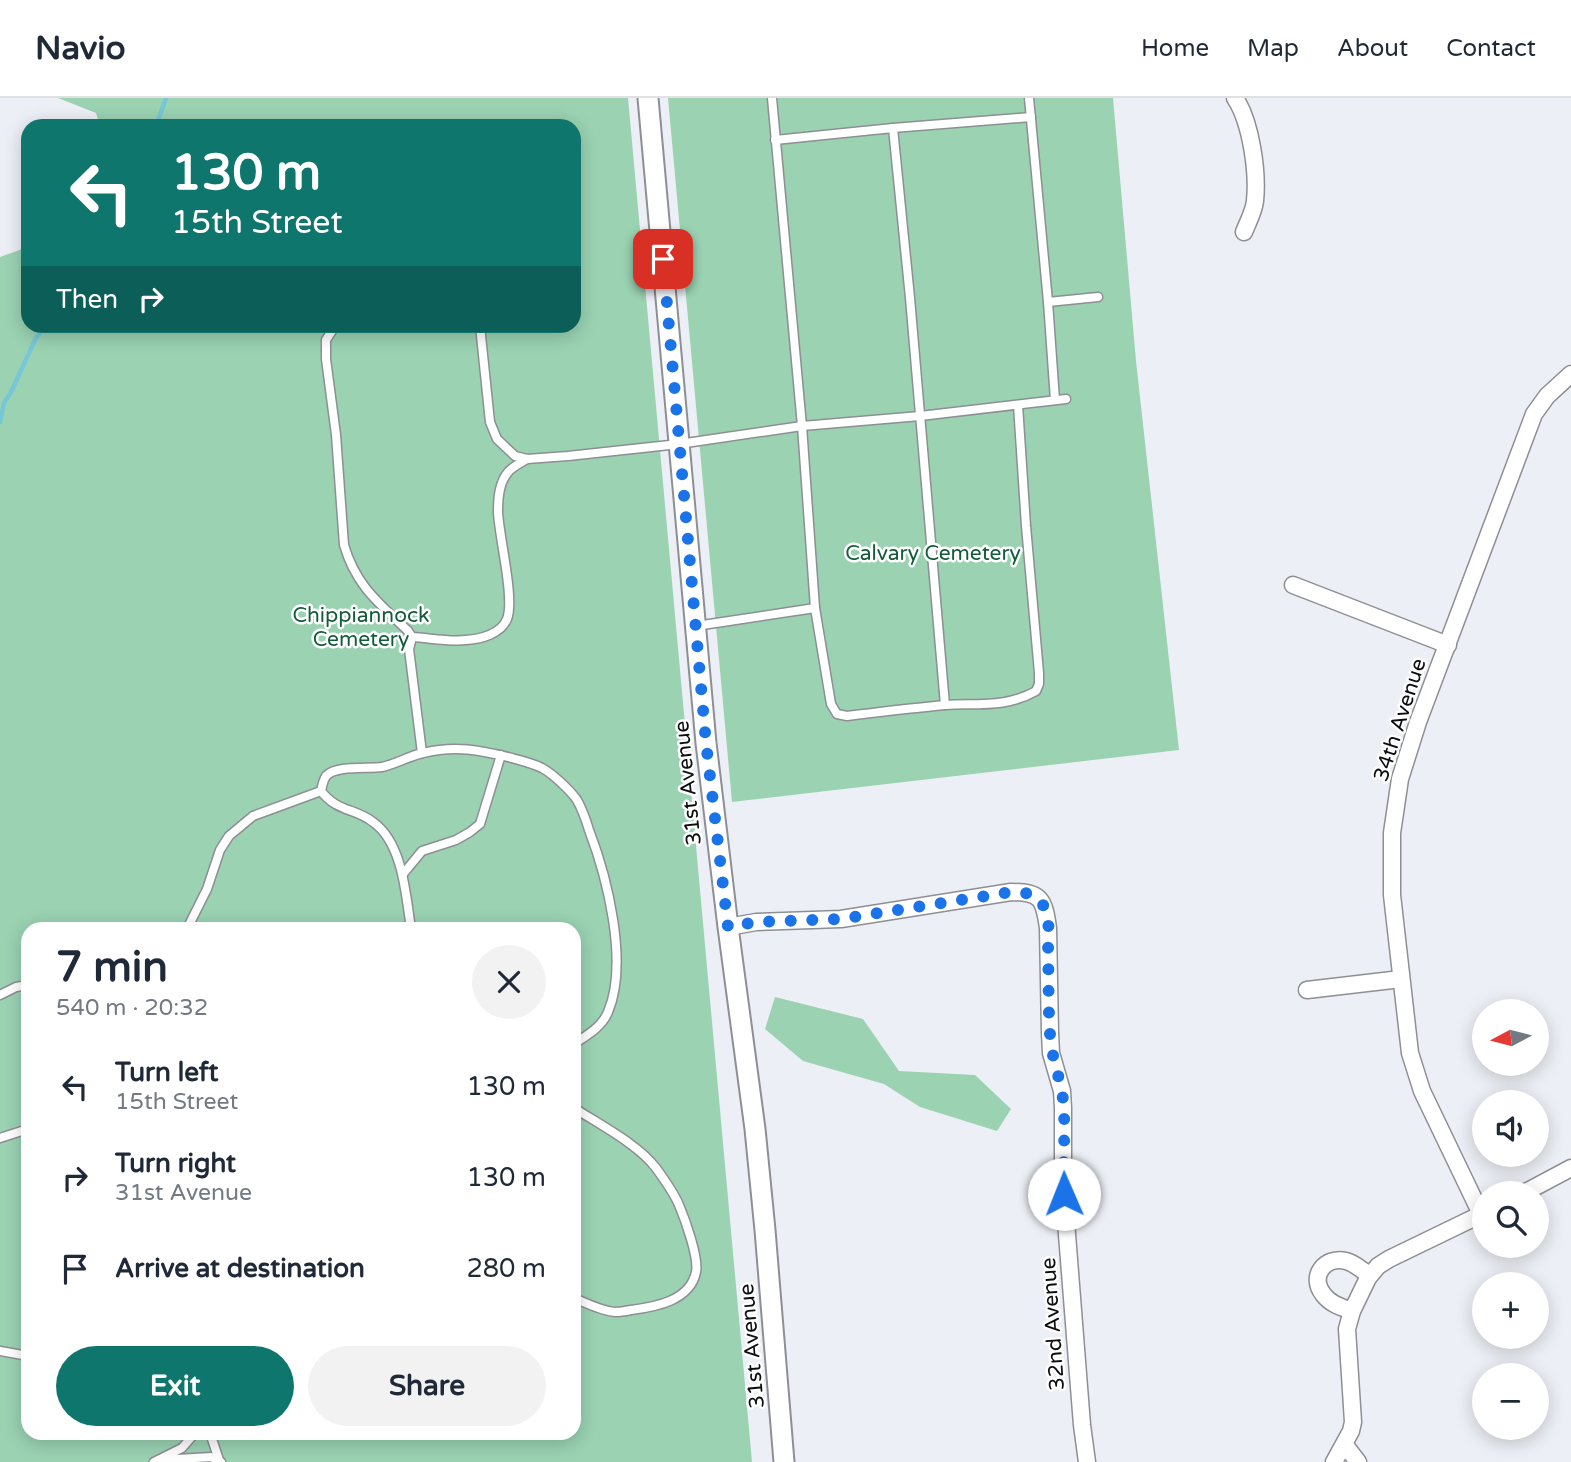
<!DOCTYPE html>
<html lang="en">
<head>
<meta charset="utf-8">
<style>
	body { margin:0; font-family:"Varela Round",sans-serif; background:#f2f2f3; color:#1f2937; height:100vh; display:flex; flex-direction:column; font-size:26px; white-space:nowrap }
	* { box-sizing:border-box; margin:0 }
	p { font-size:23px; color:#747a83 }
	.icon { flex:none; width:38px; height:38px; fill:none; stroke:currentColor; stroke-width:2; stroke-linecap:round; stroke-linejoin:round }
	.map { position:relative; flex:1; overflow:hidden }
	.sheet { position:absolute; left:21px; top:824px; width:560px; height:518px; display:flex; flex-direction:column; background:#fff; border-radius:21px; box-shadow:0 4px 18px #0003 }
	.sheet>* { flex:none }
	.banner { position:absolute; left:21px; top:21px; width:560px; height:214px; border-radius:21px; box-shadow:0 4px 18px #0003; background:#0f766e; color:#fff; overflow:hidden }
	.needle { width:46px; rotate:263deg }
	.buttons { position:absolute; left:1472px; top:901px; display:grid; gap:14px }
	.buttons a { display:grid; place-items:center; width:77px; height:77px; border-radius:50%; background:#fff; box-shadow:0 4px 18px #0003; font-size:35px }
	.pin { position:absolute; display:grid; place-items:center; width:60px; height:60px; color:#fff; margin:-30px; border-radius:14px; box-shadow:0 4px 10px #0006 }
	.me { position:absolute; width:77px; margin:-38px; rotate:359deg; stroke-linejoin:round; filter:drop-shadow(0 0 5px #0008) }
	.turn { display:flex; align-items:center; gap:24px; height:147px; padding:0 35px; font-size:32px }
	.turn .icon { width:91px; height:91px; stroke-width:2.5 }
	.turn b { display:block; font-size:49px; line-height:60px }
	.then { display:flex; align-items:center; height:66px; padding:0 35px; background:#0003; gap:14px; font-size:26px }
	.round { display:grid; place-items:center; flex:none; width:74px; height:74px; border-radius:37px; background:#f2f2f3 }
	.overview { display:flex; align-items:center; justify-content:space-between; height:119px; padding:0 35px }
	h1 { font-size:42px; font-weight:700; line-height:52px }
	.action { display:flex; gap:14px; margin-top:auto; padding:14px 35px }
	.action a { flex:1; height:80px; border-radius:42px; background:#0f766e; color:#fff; font-size:28px; font-weight:700; line-height:80px; text-align:center }
	.action a+a { background:#f2f2f3; color:#1f2937 }
	ul { padding:0; list-style:none }
	li { display:flex; align-items:center; gap:21px; height:91px; padding:0 35px }
	li div { flex:1 }
	li b { display:block; font-size:26px }
	li em { font-style:normal }
	header { display:flex; align-items:center; gap:42px; box-sizing:border-box; height:98px; padding:0 35px; background:#fff; border-bottom:2px solid #e0e1e3 }
	header strong { font-size:33px }
	nav { display:flex; gap:38px; margin-inline-start:auto; font-size:24px }
	.map>svg:first-child { display:block }
</style>
</head>
<body>
<header>
<strong>Navio</strong>
<nav><a>Home</a><a>Map</a><a>About</a><a>Contact</a></nav>
</header>
<div class="map">
<svg width="1571" height="1364" viewBox="0 0 1571 1364">
	<rect width="100%" height="100%" fill="#eceff5"/>
	<g fill="#9ad2b2" fill-rule="evenodd">
		<path d="M 58,0 L 628,0 L 752,1364 L 0,1364 L 0,159 L 28,149 L 28,228 L 574,228 L 574,28 L 100,28 L 96,15 ZM 28,831 L 574,831 L 574,1335 L 28,1335 Z"/>
		<polygon points="668,0 1113,0 1136,263 1179,652 732,704"/>
		<polygon points="775,899 863,921 899,973 975,977 1011,1011 997,1033 920,1009 884,986 803,963 765,931"/>
	</g>
	<g fill="none" stroke-linecap="round" stroke-linejoin="round">
		<g stroke="#77c7d6" stroke-width="4.5">
			<polyline points="156,28 166,0"/>
			<polyline points="0,324 4,305 11,294 36,240 45,228"/>
		</g>
		<defs>
			<g id="service">
				<path d="M 772,0 L 802,328 L 815,510 L 831,606 L 837,616 L 847,618 C 880,614 912,610 945,607 C 978,605 1006,610 1036,593 L 1039,586 L 1039,575 L 1026,428 L 1018,307"/>
				<polyline points="1029,0 1048,204 1055,302"/>
				<polyline points="893,30 910,200 945,607"/>
				<polyline points="775,42 893,30 1031,19"/>
				<polyline points="1048,204 1098,199"/>
				<path d="M 335,228 L 326,242 L 326,261 L 336,337 L 344,447 C 356,488 379,505 408,533 L 412,539 C 430,540 449,544 466,542 C 481,541 501,536 507,521 C 515,501 499,439 498,414 C 498,400 499,384 509,373 C 514,368 522,364 527,361"/>
				<polyline points="480,228 490,324 497,341 515,358 527,361 568,358 679,346 802,328 920,318 1066,301"/>
				<polyline points="696,528 815,510"/>
				<polyline points="412,539 409,551 422,655"/>
				<polyline points="403,776 422,753 456,742 470,734 480,726 501,657"/>
				<polyline points="187,831 207,791 220,752 229,738 253,718 321,693"/>
				<path d="M 411,831 C 406,798 403,745 373,724 C 355,710 337,714 321,693 C 322,688 323,683 326,678 C 336,667 367,671 382,669 C 396,666 409,658 423,655 C 455,647 480,652 512,660 C 522,663 532,665 542,670 C 553,676 570,692 577,702 C 582,711 586,722 589,732 C 607,779 629,865 608,914 C 602,929 587,937 574,946"/>
				<polyline points="0,897 16,889 28,887"/>
				<path d="M 574,1010 C 599,1026 639,1047 656,1070 C 664,1081 674,1095 679,1107 C 685,1121 699,1160 696,1174 C 690,1203 655,1209 631,1212 C 626,1213 620,1214 615,1214 C 601,1213 586,1205 574,1200"/>
				<polyline points="0,1040 28,1031"/>
				<polyline points="0,1253 28,1258"/>
				<polyline points="210,1335 219,1362"/>
				<polyline points="160,1362 211,1359 221,1364"/>
				<polyline points="154,1364 182,1350 195,1335"/>
			</g>
			<g id="minor">
				<path d="M 1235,0 C 1251,24 1258,74 1255,103 C 1254,113 1248,124 1244,134"/>
				<polyline points="1293,487 1448,547"/>
				<path d="M 728,829 L 756,824 L 841,821 L 1011,794 C 1041,794 1044,801 1048,830 L 1050,935 L 1051,955 L 1062,993 L 1063,1010 L 1063,1081 L 1065,1111 L 1082,1327 L 1087,1364"/>
				<polyline points="1307,892 1401,881"/>
				<polyline points="1522,1096 1571,1070"/>
				<polyline points="1481,1116 1422,993 1410,955 1392,797 1392,735 1400,681 1418,624 1534,316 1547,298 1571,276"/>
				<path d="M 1352,1213 C 1341,1209 1330,1206 1323,1196 C 1309,1178 1325,1158 1346,1163 C 1355,1165 1362,1173 1370,1177"/>
				<polyline points="1345,1347 1358,1364"/>
				<polyline points="1334,1364 1351,1333 1353,1324 1347,1231 1352,1213 1368,1180 1378,1168 1389,1161 1484,1115"/>
			</g>
			<polyline id="tertiary" points="648,0 706,645 728,829 755,1031 765,1132 784,1364"/>
		</defs>
		<use href="#service" stroke="#8d8f94" stroke-width="11"/>
		<use href="#minor" stroke="#8d8f94" stroke-width="19"/>
		<use href="#tertiary" stroke="#8d8f94" stroke-width="23"/>
		<use href="#service" stroke="#fff" stroke-width="8"/>
		<use href="#minor" stroke="#fff" stroke-width="16"/>
		<use href="#tertiary" stroke="#fff" stroke-width="19"/>
	</g>
	<g fill="none" stroke-linecap="round" stroke-linejoin="round">
		<path stroke="#1a73e8" stroke-width="12" stroke-dasharray="0 21.6" d="M 663,161 L 706,645 L 728,829 L 756,824 L 841,821 L 1011,794 C 1024,794 1036,795 1043,807 C 1051,820 1048,840 1048,855 C 1049,882 1048,909 1050,936 C 1051,956 1058,974 1062,994 C 1067,1027 1062,1062 1064,1096"/>
	</g>
	<g text-anchor="middle" dominant-baseline="central" stroke-width="5" stroke-linejoin="round" paint-order="stroke">
		<g font-size="21" fill="#135c3b" stroke="#fff">
			<text x="933" y="455">Calvary Cemetery</text>
			<text x="361" y="517">Chippiannock<tspan x="361" dy="24">Cemetery</tspan></text>
		</g>
		<g font-size="21" fill="#0c0d0f" stroke="#fff">
			<text transform="translate(1400 622) rotate(-72)">34th Avenue</text>
			<text transform="translate(688 685) rotate(-96)">31st Avenue</text>
			<text transform="translate(1053 1226) rotate(-94)">32nd Avenue</text>
			<text transform="translate(752 1248) rotate(-95)">31st Avenue</text>
		</g>
	</g>
</svg>
<div class="buttons">
<a><svg class="needle" viewBox="-14 -14 28 28"><path d="M0-13l5 13h-10z" fill="#e53935"/><path d="M0 13l5-13h-10z" fill="#747a83"/></svg></a>
<a><svg class="icon" aria-label="sound" viewBox="0 0 24 24"><path d="M4 9h4l5-4v14l-5-4H4zM17 9q2 3 0 6"/></svg></a>
<a><svg class="icon" aria-label="search" viewBox="0 0 24 24"><circle cx="10" cy="10" r="6"/><path d="M15 15l6 6"/></svg></a>
<a>+</a>
<a>−</a>
</div>
<div class="pin" style="left:663px;top:161px;background:#d93025"><svg class="icon" aria-label="arrive" viewBox="0 0 24 24"><path d="M6 21V4h12l-3 4 3 4H6"/></svg></div>
<svg class="me" style="left:1064px;top:1096px" viewBox="-20 -20 40 40"><circle r="19" fill="#fff"/><path d="M0-13L10 11 0 6-10 11z" fill="#1a73e8"/></svg>
<div class="banner">
<div class="turn"><svg class="icon" aria-label="left" viewBox="0 0 24 24"><path d="M17 20v-9H6M10 6l-5 5 5 5"/></svg><div><b>130 m</b>15th Street</div></div>
<div class="then">Then<svg class="icon" aria-label="right" viewBox="0 0 24 24"><path d="M7 20v-9h11M14 6l5 5-5 5"/></svg></div>
</div>
<section class="sheet">
<div class="overview"><div><h1>7 min</h1><p>540 m · 20:32</p></div><a class="round"><svg class="icon" aria-label="close" viewBox="0 0 24 24"><path d="M6 6l12 12M18 6L6 18"/></svg></a></div>
<ul>
<li><svg class="icon" aria-label="left" viewBox="0 0 24 24"><path d="M17 20v-9H6M10 6l-5 5 5 5"/></svg><div><b>Turn left</b><p>15th Street</p></div><em>130 m</em></li>
<li><svg class="icon" aria-label="right" viewBox="0 0 24 24"><path d="M7 20v-9h11M14 6l5 5-5 5"/></svg><div><b>Turn right</b><p>31st Avenue</p></div><em>130 m</em></li>
<li><svg class="icon" aria-label="arrive" viewBox="0 0 24 24"><path d="M6 21V4h12l-3 4 3 4H6"/></svg><div><b>Arrive at destination</b></div><em>280 m</em></li>
</ul>
<div class="action"><a>Exit</a><a>Share</a></div>
</section>
</div>
</body>
</html>
